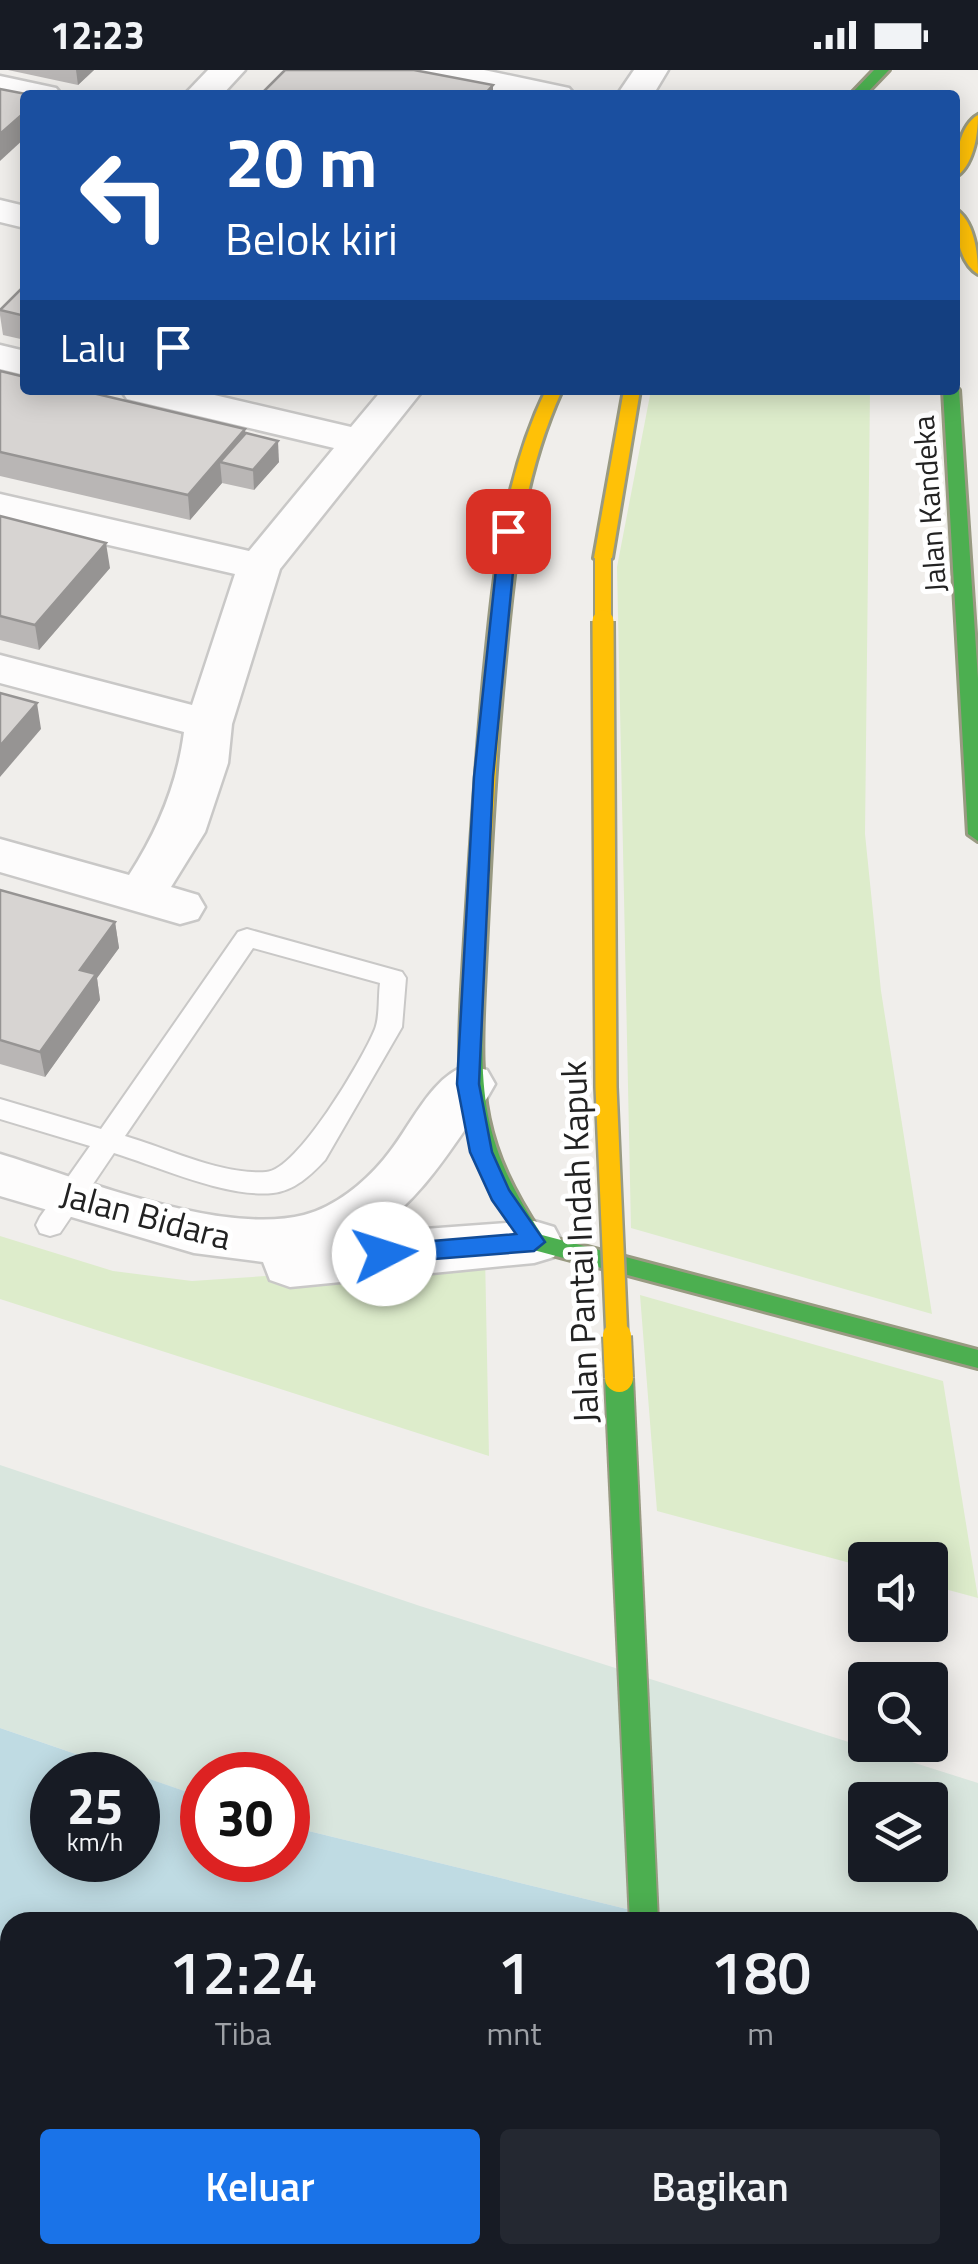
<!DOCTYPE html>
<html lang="id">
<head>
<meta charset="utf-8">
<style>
	body { margin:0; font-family:"Titillium Web",sans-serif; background:#242831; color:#f1f3f6; height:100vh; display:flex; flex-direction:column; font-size:38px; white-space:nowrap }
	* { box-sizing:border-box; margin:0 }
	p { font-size:32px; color:#9ea1a6 }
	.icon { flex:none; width:55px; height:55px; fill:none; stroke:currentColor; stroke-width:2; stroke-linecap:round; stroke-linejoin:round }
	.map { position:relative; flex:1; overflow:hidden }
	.side { position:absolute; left:0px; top:1842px; width:980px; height:352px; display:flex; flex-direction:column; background:#171b24; border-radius:30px 30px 0 0; box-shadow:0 5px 25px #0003 }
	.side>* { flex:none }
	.hud { position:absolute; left:20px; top:20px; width:940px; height:305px; border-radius:10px; box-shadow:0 5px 25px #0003; background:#1a4fa0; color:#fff; overflow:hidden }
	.buttons { position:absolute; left:848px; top:1472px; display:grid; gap:20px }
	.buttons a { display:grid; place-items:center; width:100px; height:100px; border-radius:10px; background:#171b24; box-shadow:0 5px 25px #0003; font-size:50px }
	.speed { position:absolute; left:30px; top:1682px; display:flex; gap:20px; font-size:50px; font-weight:700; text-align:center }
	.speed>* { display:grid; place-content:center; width:130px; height:130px; border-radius:50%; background:#171b24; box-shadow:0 5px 25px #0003; line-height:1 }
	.speed small { font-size:25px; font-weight:400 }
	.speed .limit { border:15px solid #d22; background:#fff; color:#111 }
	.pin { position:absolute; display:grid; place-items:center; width:85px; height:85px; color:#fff; margin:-42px; border-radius:20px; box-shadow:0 5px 15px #0006 }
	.me { position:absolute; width:110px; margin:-55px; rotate:85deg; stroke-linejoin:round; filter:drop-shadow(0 0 8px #0008) }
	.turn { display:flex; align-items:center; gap:35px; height:210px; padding:0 40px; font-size:45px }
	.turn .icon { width:130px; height:130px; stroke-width:2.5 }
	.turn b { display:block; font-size:70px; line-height:85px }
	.then { display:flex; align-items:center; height:95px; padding:0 40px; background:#0003; gap:20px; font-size:38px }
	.eta { display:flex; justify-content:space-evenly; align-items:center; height:170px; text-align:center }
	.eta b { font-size:60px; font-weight:600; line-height:70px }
	.cta { display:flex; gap:20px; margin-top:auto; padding:20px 40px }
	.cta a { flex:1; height:115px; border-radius:10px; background:#1a73e8; color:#fff; font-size:40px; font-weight:600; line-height:115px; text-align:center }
	.cta a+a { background:#242831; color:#f1f3f6 }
	.status { display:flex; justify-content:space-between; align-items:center; height:70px; padding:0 50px; background:#171b24; direction:ltr }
	.status svg { height:28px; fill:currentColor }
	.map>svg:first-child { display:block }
</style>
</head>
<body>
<div class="status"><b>12:23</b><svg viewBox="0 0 49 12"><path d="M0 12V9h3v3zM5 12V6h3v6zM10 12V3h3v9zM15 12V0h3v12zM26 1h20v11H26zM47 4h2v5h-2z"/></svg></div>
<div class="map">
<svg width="978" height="2194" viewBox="0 0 978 2194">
	<rect width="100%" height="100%" fill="#f0eeeb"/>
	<g fill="#ddeccb">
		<polygon points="651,320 870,320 865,764 881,921 932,1244 631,1158 617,497"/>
		<polygon points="0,1166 113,1201 192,1211 369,1199 485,1184 489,1386 0,1229"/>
		<polygon points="640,1225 943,1311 978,1528 930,1515 930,1490 865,1490 865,1497 657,1441"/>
	</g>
	<path fill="#d9e6de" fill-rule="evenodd" d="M 0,1395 L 420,1536 L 978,1713 L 978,1925 L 970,1923 L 970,1852 L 680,1852 L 288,1756 L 288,1705 L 202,1705 L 202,1727 L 0,1658 ZM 865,1730 L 930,1730 L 930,1795 L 865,1795 Z"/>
	<polygon fill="#bfdbe3" points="0,1658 137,1705 52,1705 52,1790 138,1790 138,1705 202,1727 202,1790 288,1790 288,1756 680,1852 10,1852 10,2185 970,2185 970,1923 978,1925 978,2194 0,2194"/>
	<polygon fill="#f0eeeb" points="599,2185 781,2185 782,2194 599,2194"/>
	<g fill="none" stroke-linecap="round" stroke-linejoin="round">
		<defs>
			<path id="lane" d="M 247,859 L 402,902 L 406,908 L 402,957 L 325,1090 C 311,1105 294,1121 273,1123 C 227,1128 159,1097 114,1083 L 60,1163 L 50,1166 L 40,1163 L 36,1155 L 40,1147 L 90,1076 L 0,1049 L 0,1029 L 101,1059 L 238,862 ZM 253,878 L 380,913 C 378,927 380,946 375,959 C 363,989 297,1101 266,1102 C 221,1105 169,1079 125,1066 Z"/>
			<g id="street">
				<polygon points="208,0 245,0 222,25 184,25"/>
				<polygon points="414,0 484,0 569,18 575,25 504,25 419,7"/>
				<polygon points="634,0 668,0 653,25 617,25"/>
				<polygon points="0,6 56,18 62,25 25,25 25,32 0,26"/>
				<polygon points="0,130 25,136 25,158 0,152"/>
				<polygon points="0,275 25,281 25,305 0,299"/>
				<path d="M 121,320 L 193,320 L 351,357 L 382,320 L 423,320 L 280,499 L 232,654 L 228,693 L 205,762 L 171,817 L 198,825 L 205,837 L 198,849 L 180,854 L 0,802 L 0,769 L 129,805 C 158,760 177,715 184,662 L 0,613 L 0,585 L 192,635 L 235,504 L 0,450 L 0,424 L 249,481 L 334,378 L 127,329 Z"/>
				<path d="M 468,995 L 487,1000 L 495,1014 L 487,1028 C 451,1078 423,1129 370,1163 L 534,1151 L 554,1157 L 562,1172 L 554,1187 L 534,1193 L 290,1217 L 270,1210 L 263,1192 L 194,1183 L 0,1126 L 0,1084 C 82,1109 221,1166 304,1145 C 335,1137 364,1113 384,1089 C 410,1059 430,1006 468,995 Z"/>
			</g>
			<g id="fast">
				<polygon points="874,0 889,0 865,25 850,25"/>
				<polygon points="955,316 959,320 978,609 978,771 968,764 943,320 955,320"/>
				<path d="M 473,913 L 484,920 C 479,1025 482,1075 542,1165 L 978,1280 L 978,1298 L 526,1178 C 461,1079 456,1036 462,920 Z"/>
				<polygon points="644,2185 674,2185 675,2194 645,2194"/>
			</g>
			<g id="slow">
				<path d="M 978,45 C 978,65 973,97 955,107 C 955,87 960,55 978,45 Z"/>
				<path d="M 955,139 C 974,150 978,183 978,204 C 959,193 955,160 955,139 Z"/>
				<path d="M 546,320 L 562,320 C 521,410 513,503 504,601 C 494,707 489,814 484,920 L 473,927 L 462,920 C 468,816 474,712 484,608 C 494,508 502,412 546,320 Z"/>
				<polygon points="624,320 640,320 612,488 603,493 594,488"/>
			</g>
		</defs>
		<use href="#lane" stroke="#c9c8c7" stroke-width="4"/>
		<use href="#street" stroke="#c9c8c7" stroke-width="5"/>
		<use href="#fast" stroke="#999a82" stroke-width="6"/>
		<use href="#slow" stroke="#999a82" stroke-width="6"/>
		<use href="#lane" fill="#fdfcfc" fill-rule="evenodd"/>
		<use href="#street" fill="#fdfcfc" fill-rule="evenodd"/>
		<use href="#fast" fill="#4caf50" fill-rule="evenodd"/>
		<use href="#slow" fill="#ffc107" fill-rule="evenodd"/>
		<defs>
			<polyline id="fast-bridge" points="619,1308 644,1852"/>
			<polyline id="slow-bridge-far2" points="603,488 603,554"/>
			<polyline id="slow-bridge-far1" points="603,551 606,1017 617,1269"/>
			<polyline id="slow-bridge" points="617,1266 619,1308"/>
		</defs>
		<use href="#fast-bridge" stroke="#999a82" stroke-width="32" stroke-linecap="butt"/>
		<use href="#slow-bridge-far2" stroke="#999a82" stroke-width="20" stroke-linecap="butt"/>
		<use href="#slow-bridge-far1" stroke="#999a82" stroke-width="26" stroke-linecap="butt"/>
		<use href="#slow-bridge" stroke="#999a82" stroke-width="32" stroke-linecap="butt"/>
		<use href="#fast-bridge" stroke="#4caf50" stroke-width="28"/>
		<use href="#slow-bridge-far2" stroke="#ffc107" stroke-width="16"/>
		<use href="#slow-bridge-far1" stroke="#ffc107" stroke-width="21"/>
		<use href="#slow-bridge" stroke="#ffc107" stroke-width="28"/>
	</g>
	<g fill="#b9b6b5">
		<polygon points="8,0 94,0 78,15"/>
		<polygon points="25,215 25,270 3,265 0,245 0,240"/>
		<polygon points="0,301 246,363 279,392 254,420 222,413 190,450 0,406"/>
		<polygon points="0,446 110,498 39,580 0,570"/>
		<polygon points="0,820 115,852 119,878 97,908 100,930 45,1007 0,994"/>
	</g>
	<g fill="#969493">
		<polygon points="76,0 94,0 78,15"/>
		<polygon points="493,15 493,25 484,25"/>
		<polygon points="25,42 25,68 0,91 0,64"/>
		<polygon points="245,359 247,384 220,392 222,413 190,450 188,425"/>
		<polygon points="278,371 279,392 254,420 253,400"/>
		<polygon points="106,473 110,498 39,580 35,555"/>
		<polygon points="37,633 41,659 0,707 0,676"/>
		<polygon points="115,852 119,878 97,908 100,930 45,1007 40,982 80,900"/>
	</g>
	<g fill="#d7d4d2" stroke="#969493" stroke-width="2.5">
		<polygon points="285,0 414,0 493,15 484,25 260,25"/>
		<polygon points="0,19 31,25 25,25 25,42 0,64"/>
		<polygon points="25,215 25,246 0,240"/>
		<polygon points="0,301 25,307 25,320 80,320 245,359 188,425 0,382"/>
		<polygon points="246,363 278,371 253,400 220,392"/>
		<polygon points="0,446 106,473 35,555 0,546"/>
		<polygon points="0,623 37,633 0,676"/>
		<polygon points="0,820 115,852 80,900 96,904 40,982 0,970"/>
	</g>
	<polygon fill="#1a73e8" stroke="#114b97" stroke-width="2.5" points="508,455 517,461 493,707 479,1014 492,1082 509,1120 545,1172 534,1181 384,1193 373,1184 384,1175 516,1164 492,1130 470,1082 457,1014 474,707 500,461"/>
	<g text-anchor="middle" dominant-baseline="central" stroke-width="10" stroke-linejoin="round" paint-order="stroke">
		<g font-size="30" fill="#222" stroke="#fff">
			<text transform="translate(929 434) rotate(-94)">Jalan Kandeka</text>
		</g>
		<g font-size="35" fill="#222" stroke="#fff">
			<text transform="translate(146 1145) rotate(15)">Jalan Bidara</text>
			<text transform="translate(579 1172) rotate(-92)">Jalan Pantai Indah Kapuk</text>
		</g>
	</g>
</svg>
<div class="buttons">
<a><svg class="icon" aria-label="sound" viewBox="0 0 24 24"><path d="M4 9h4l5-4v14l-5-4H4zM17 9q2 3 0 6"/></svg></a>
<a><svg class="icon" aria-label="search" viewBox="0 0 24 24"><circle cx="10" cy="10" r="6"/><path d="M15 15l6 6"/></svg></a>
<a><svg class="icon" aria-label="layers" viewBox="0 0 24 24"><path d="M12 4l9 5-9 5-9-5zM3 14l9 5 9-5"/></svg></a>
</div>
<div class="speed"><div>25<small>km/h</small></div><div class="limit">30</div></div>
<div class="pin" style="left:508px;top:461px;background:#d93025"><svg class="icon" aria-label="arrive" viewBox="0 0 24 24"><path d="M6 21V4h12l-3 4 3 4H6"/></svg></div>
<svg class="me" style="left:384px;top:1184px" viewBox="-20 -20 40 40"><circle r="19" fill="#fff"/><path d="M0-13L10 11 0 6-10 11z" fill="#1a73e8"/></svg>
<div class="hud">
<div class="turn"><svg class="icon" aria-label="left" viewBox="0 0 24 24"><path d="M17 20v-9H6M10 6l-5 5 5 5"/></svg><div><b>20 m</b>Belok kiri</div></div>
<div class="then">Lalu<svg class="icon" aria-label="arrive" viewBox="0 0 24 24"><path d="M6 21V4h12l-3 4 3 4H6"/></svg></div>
</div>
<section class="side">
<div class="eta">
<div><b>12:24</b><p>Tiba</p></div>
<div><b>1</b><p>mnt</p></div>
<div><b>180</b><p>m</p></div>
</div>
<div class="cta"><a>Keluar</a><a>Bagikan</a></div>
</section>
</div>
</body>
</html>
